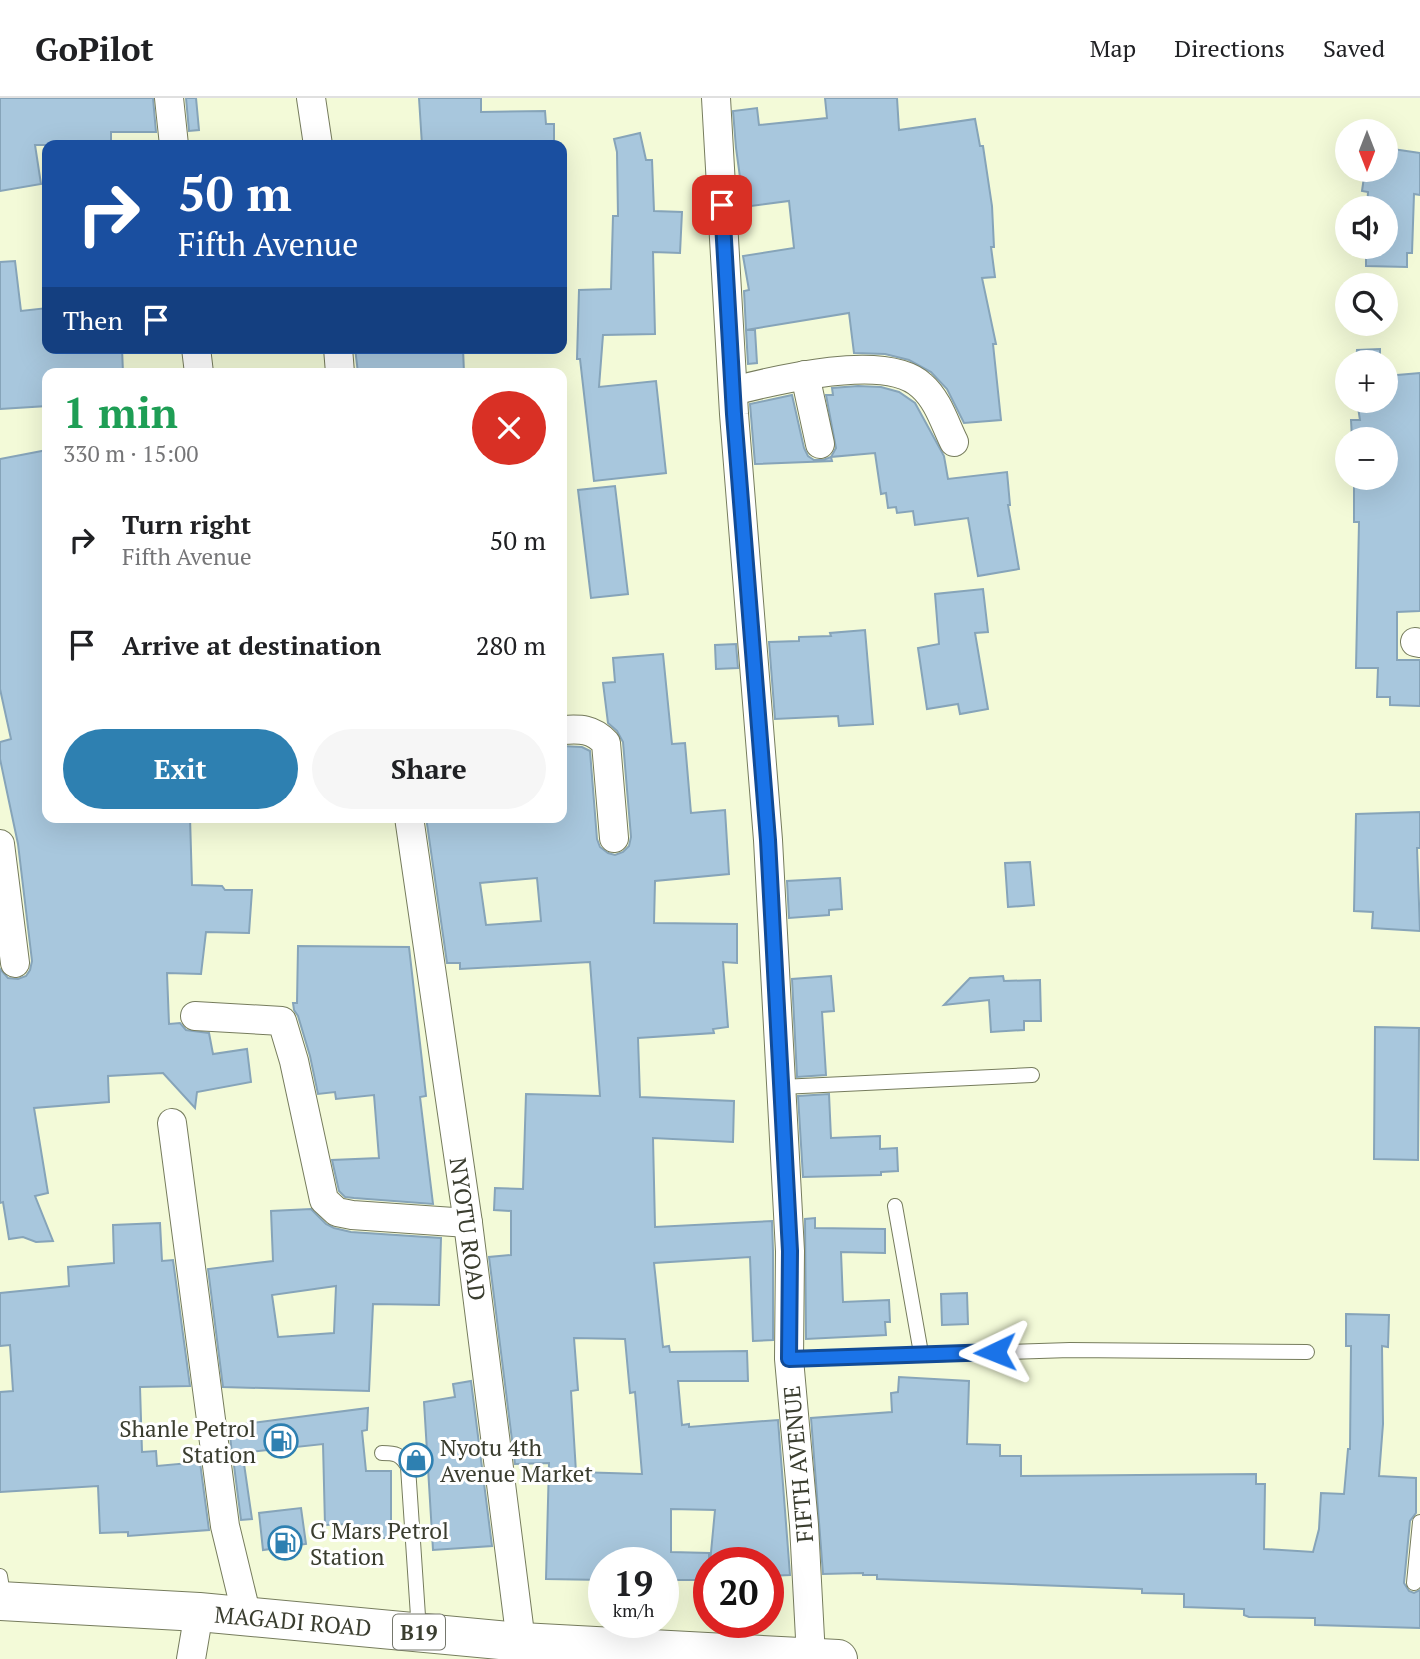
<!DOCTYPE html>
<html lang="en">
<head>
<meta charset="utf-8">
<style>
	body { margin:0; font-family:"PT Serif",serif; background:#f6f6f6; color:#202124; height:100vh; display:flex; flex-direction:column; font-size:26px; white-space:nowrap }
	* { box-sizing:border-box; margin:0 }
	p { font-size:23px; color:#757577 }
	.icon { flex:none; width:38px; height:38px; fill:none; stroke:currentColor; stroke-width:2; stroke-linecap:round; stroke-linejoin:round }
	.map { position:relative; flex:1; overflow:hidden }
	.drawer { position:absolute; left:42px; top:270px; width:525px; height:455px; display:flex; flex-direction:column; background:#fff; border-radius:14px; box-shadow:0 7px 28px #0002 }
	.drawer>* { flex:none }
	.hud { position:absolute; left:42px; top:42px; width:525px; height:214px; border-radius:14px; box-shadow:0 7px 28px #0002; background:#1a4fa0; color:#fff; overflow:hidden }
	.needle { width:46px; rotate:180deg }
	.buttons { position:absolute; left:1335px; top:21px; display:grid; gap:14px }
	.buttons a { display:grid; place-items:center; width:63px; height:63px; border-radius:50%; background:#fff; box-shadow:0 7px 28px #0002; font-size:35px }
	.speed { position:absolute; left:588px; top:1449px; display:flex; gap:14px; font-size:35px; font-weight:700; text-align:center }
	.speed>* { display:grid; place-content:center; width:91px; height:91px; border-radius:50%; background:#fff; box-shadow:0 7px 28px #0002; line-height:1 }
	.speed small { font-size:18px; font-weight:400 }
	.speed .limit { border:10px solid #d22; background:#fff; color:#111 }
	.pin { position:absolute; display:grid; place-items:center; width:60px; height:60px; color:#fff; margin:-30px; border-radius:14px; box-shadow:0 4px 10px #0006 }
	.me { position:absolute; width:77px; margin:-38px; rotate:268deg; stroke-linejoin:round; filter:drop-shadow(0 0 5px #0008) }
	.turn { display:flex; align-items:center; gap:24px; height:147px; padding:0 21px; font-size:32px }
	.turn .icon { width:91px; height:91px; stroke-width:2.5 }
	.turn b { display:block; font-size:49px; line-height:60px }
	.then { display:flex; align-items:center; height:66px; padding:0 21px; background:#0003; gap:14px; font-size:26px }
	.round { display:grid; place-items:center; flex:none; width:74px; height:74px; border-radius:37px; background:#f6f6f6 }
	.overview { display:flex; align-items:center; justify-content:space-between; height:119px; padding:0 21px }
	h1 { font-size:42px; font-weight:700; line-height:52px; color:#1e9e55 }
	.action { display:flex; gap:14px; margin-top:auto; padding:14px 21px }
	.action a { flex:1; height:80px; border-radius:42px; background:#2e80b1; color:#fff; font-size:28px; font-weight:700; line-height:80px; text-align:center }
	.action a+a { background:#f6f6f6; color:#202124 }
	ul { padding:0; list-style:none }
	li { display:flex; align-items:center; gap:21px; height:105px; padding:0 21px }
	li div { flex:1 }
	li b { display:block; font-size:26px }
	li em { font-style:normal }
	header { display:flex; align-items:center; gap:42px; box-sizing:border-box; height:98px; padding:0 35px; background:#fff; border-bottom:2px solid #e0e0e0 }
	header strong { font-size:33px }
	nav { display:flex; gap:38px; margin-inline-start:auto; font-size:24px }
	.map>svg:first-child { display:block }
</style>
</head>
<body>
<header>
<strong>GoPilot</strong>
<nav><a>Map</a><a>Directions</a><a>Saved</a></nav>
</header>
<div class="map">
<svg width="1420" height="1561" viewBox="0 0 1420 1561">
	<rect width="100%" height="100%" fill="#f3fad8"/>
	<g fill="#a8c7dd" stroke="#86a4b9" stroke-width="2" fill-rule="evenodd">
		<polygon points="0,0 153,0 156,34 111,34 111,47 35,47 41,86 0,93"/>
		<polygon points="186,0 196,0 199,32 189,33"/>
		<polygon points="419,0 481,0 481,14 545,13 546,26 554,26 554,47 422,47"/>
		<polygon points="825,0 897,0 899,32 975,21 980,48 983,48 992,108 994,149 991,149 995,179 982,180 996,246 993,246 1001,322 964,325 947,291 931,274 909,262 885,256 854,255 849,215 746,232 744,193 749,192 743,158 794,150 789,103 744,109 736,50 733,13 757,10 759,27 827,20"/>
		<polygon points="640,35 646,62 652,62 654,113 682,114 680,155 653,154 655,236 603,237 599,289 656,283 666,375 594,383 580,261 577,261 579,192 611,191 613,118 618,118 617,54 614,41"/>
		<polygon points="1386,50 1420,55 1420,97 1414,96 1412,155 1407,155 1407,169 1366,168 1366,149 1386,149 1386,110 1367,110 1368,94 1362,93 1365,72 1386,72"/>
		<polygon points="15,163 21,213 47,210 47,250 122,250 123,275 47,275 47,308 0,311 0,164"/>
		<polygon points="746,232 755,232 757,265 748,266"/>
		<polygon points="355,250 463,250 464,275 358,275"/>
		<polygon points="1380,251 1380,264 1356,264 1357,252"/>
		<polygon points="1420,275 1420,513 1397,514 1397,562 1420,562 1420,608 1390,607 1390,599 1377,599 1378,570 1356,570 1359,424 1354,424 1354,380 1386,380 1386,341 1352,341 1351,322 1360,322 1357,303 1386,303 1386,278"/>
		<polygon points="858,288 881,289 899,294 915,305 944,358 948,381 1007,374 1010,407 1008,407 1019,471 978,478 968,420 915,427 913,413 897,415 896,409 888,410 886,395 881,396 875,355 831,359 832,363 755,366 750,306 792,297 804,350 808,358 814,362 823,362 831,359 836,350 826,297 833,297 832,290"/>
		<polygon points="47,352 47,719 190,719 192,787 222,788 225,792 252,792 249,835 206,834 201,876 167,875 169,926 180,925 186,932 209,935 213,956 247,951 251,984 197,994 195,1010 163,975 108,978 109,1004 34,1010 48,1095 35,1098 53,1143 36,1144 23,1139 9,1141 3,1104 0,1105 0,871 8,880 18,881 26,878 30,872 32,863 18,746 0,661 0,644 11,641 0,591 0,361"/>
		<polygon points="615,388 628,496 591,500 578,392"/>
		<polygon points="983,491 988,534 975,535 988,611 960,616 958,606 927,611 918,550 939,546 935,496"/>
		<polygon points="865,532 873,626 839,628 838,618 775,621 769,544 799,543 799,539 831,538 830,535"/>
		<polygon points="736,546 738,570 716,571 715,547"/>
		<path d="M 663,556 L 672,646 L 685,645 L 691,715 L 725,712 L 729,776 L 655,783 L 654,825 L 737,826 L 737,865 L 723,864 L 728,929 L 713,931 L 714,935 L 638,940 L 640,999 L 734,1003 L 733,1044 L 653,1040 L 655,1129 L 772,1123 L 773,1153 L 773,1242 L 753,1243 L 750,1159 L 654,1165 L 663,1249 L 669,1248 L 670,1254 L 747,1253 L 748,1283 L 678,1283 L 682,1327 L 689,1326 L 689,1329 L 778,1322 L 790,1477 L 768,1478 L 768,1465 L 710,1465 L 715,1412 L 671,1411 L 671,1454 L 709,1455 L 709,1482 L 663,1482 L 663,1465 L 604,1465 L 604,1482 L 546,1481 L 549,1365 L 515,1366 L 489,1159 L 511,1157 L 511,1113 L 494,1112 L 495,1090 L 523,1091 L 526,996 L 600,998 L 590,864 L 460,871 L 460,865 L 447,865 L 426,719 L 562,719 L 562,648 L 582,649 L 590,653 L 597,741 L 600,749 L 608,755 L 615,757 L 623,754 L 629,748 L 631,739 L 623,644 L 617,633 L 608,625 L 603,585 L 615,584 L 613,560 ZM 537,780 L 541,823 L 486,827 L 480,785 ZM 574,1240 L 625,1241 L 630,1295 L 635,1294 L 642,1376 L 576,1374 L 571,1293 L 578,1292 Z"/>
		<polygon points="1420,714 1420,750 1417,750 1420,833 1372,830 1373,814 1354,813 1356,716"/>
		<polygon points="1030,764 1034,807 1008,809 1005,765"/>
		<polygon points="840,780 842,811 829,812 829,817 789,820 787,783"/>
		<polygon points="298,848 409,849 426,998 420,999 433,1106 354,1100 345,1099 339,1093 332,1062 379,1060 374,997 336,1001 335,994 318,996 310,958 298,918 294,912 293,905 297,905"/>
		<polygon points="831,878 834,913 822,914 826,977 797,979 792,881"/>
		<polygon points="1003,878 1004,883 1040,882 1041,923 1024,923 1024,932 991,934 989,902 944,907 970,880"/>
		<polygon points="1375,929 1419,930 1418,1062 1374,1061"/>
		<polygon points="829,996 831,1040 880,1038 880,1051 897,1050 898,1073 881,1074 881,1077 803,1079 798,998"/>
		<path d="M 311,1111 L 326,1126 L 334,1130 L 351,1134 L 441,1140 L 439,1207 L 373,1206 L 369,1293 L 223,1289 L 208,1171 L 273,1163 L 271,1113 ZM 336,1188 L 334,1235 L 278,1239 L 272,1197 Z"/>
		<polygon points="815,1120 815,1130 885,1131 885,1155 841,1154 843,1204 889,1202 890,1224 885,1224 886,1237 806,1241 805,1121"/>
		<polygon points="160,1125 162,1163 173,1162 190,1288 140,1289 142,1354 156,1353 157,1368 200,1364 209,1432 128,1438 128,1434 100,1435 98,1388 0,1394 0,1294 13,1293 10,1247 0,1248 0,1195 69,1188 68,1169 114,1165 113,1127"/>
		<polygon points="967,1195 968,1226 942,1227 941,1196"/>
		<polygon points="1346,1216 1389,1217 1388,1249 1382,1248 1383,1326 1379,1378 1416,1380 1416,1415 1410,1423 1404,1485 1409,1493 1414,1495 1420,1492 1420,1530 1315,1527 1315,1520 1249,1519 1244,1517 1244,1511 1184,1509 1184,1496 1142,1495 1142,1491 877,1481 877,1477 863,1477 863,1475 823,1476 811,1320 892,1314 891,1295 898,1294 899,1279 969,1283 967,1346 1000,1347 1000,1358 1021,1358 1021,1378 1256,1376 1256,1386 1265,1386 1264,1451 1313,1454 1319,1431 1321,1395 1344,1396 1348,1351 1350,1351 1351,1248 1346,1248"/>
		<polygon points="471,1283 492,1448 433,1452 424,1304 455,1299 453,1286"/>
		<polygon points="368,1310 367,1332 362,1333 366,1373 391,1373 391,1440 351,1440 351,1426 325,1427 323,1346 232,1356 229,1328"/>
		<polygon points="243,1359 252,1421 241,1422 233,1360"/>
		<polygon points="301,1410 306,1446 263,1452 259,1415"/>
	</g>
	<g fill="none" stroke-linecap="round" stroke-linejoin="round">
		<defs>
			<g id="service">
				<polyline points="781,989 1032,977"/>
				<polyline points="895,1108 921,1255"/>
				<polyline points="789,1261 1070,1252 1307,1254"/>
				<path d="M 382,1355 C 395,1355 401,1356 408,1369 L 419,1533"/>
				<polyline points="0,1478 4,1502"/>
				<polyline points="1414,1485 1420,1424"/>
			</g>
			<g id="minor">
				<polyline points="169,0 174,47"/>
				<polyline points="311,0 318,47"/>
				<polyline points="716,0 734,316 768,742 790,1153 789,1261 804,1427 811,1559"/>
				<polyline points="196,250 199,275"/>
				<polyline points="338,250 340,275"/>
				<polyline points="805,277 820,346"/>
				<path d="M 733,293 C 776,282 887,254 922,288 C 938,302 945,326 954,344"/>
				<polyline points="1415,544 1420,545"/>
				<path d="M 562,632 C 580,631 592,630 606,645 L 614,740"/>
				<polyline points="409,719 468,1125 521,1544"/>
				<polyline points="0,746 15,865"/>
				<polyline points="195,918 282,923 294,963 324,1102 337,1114 352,1117 468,1125"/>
				<polyline points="172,1025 225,1428 247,1519"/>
				<polyline points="191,1561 199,1514"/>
			</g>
			<polyline id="trunk" points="0,1503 199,1514 521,1544 838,1561"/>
		</defs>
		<use href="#service" stroke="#767c5d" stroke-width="16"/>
		<use href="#minor" stroke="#767c5d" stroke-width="30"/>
		<use href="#trunk" stroke="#767c5d" stroke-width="40"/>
		<use href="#service" stroke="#fff" stroke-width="14"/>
		<use href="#minor" stroke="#fff" stroke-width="28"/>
		<use href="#trunk" stroke="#fff" stroke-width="38"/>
	</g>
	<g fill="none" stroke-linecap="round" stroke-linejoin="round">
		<defs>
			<polyline id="route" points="722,107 734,316 768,742 790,1153 789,1261 995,1254"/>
		</defs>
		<use href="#route" stroke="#114b97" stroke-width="18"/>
		<use href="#route" stroke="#1a73e8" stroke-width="12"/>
	</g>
	<defs>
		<symbol id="fuel-ring" viewBox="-11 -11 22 22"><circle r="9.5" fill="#fff" stroke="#2e80b1" stroke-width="1.5"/><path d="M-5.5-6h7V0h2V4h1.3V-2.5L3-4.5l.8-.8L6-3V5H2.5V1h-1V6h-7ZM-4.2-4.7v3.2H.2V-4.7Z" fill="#2e80b1"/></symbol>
		<symbol id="shop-ring" viewBox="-11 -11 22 22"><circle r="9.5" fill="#fff" stroke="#2e80b1" stroke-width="1.5"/><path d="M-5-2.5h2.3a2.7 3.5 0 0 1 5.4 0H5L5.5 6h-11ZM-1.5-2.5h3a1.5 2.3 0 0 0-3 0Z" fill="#2e80b1"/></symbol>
	</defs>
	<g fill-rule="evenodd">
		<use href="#fuel-ring" x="262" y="1324" width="38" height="38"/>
		<use href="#shop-ring" x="397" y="1343" width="38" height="38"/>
		<use href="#fuel-ring" x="266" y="1426" width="38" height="38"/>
	</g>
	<g text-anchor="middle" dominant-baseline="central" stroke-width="6" stroke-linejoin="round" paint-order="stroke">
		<rect fill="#fff" stroke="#75776d" stroke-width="2" x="393" y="1516.5" width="52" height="35" rx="5"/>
		<g font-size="21" font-weight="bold" fill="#3a3d2f">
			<text x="419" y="1534">B19</text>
		</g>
		<g font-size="23" fill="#3a3d2f" stroke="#fff">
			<text transform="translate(468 1131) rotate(82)">NYOTU ROAD</text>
			<text transform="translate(798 1366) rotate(-95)">FIFTH AVENUE</text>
			<text transform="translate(293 1523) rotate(5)">MAGADI ROAD</text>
		</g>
		<g font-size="23" fill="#3a3d2f" stroke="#fff" text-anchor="start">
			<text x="256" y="1330" text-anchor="end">Shanle Petrol<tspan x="256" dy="26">Station</tspan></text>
			<text x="440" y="1349">Nyotu 4th<tspan x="440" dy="26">Avenue Market</tspan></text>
			<text x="310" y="1432">G Mars Petrol<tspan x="310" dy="26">Station</tspan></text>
		</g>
	</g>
</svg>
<div class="buttons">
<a><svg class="needle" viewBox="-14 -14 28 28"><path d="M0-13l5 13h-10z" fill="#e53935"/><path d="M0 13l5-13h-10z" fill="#757577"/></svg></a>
<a><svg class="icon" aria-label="sound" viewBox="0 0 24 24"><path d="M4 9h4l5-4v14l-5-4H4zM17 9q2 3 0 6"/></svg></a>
<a><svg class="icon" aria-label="search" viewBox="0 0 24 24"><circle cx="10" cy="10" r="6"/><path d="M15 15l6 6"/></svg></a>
<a>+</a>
<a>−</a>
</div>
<div class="speed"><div>19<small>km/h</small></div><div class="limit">20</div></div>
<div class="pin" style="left:722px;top:107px;background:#d93025"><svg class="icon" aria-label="arrive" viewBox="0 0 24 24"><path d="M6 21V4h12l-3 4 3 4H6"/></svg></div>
<svg class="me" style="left:995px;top:1254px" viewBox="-20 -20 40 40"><path d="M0-17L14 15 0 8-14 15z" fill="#1a73e8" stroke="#fff" stroke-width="4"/></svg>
<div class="hud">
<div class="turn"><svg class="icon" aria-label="right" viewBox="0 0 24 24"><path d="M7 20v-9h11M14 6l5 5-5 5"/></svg><div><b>50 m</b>Fifth Avenue</div></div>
<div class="then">Then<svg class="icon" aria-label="arrive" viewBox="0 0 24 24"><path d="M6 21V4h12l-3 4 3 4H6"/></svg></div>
</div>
<section class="drawer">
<div class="overview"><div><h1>1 min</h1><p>330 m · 15:00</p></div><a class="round" style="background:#d93025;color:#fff"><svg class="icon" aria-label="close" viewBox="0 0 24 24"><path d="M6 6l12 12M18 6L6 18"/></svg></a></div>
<ul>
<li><svg class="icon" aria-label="right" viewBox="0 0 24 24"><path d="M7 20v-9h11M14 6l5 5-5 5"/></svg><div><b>Turn right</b><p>Fifth Avenue</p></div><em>50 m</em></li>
<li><svg class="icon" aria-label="arrive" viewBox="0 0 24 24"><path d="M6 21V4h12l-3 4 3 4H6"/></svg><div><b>Arrive at destination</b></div><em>280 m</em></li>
</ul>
<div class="action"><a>Exit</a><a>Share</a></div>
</section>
</div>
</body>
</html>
